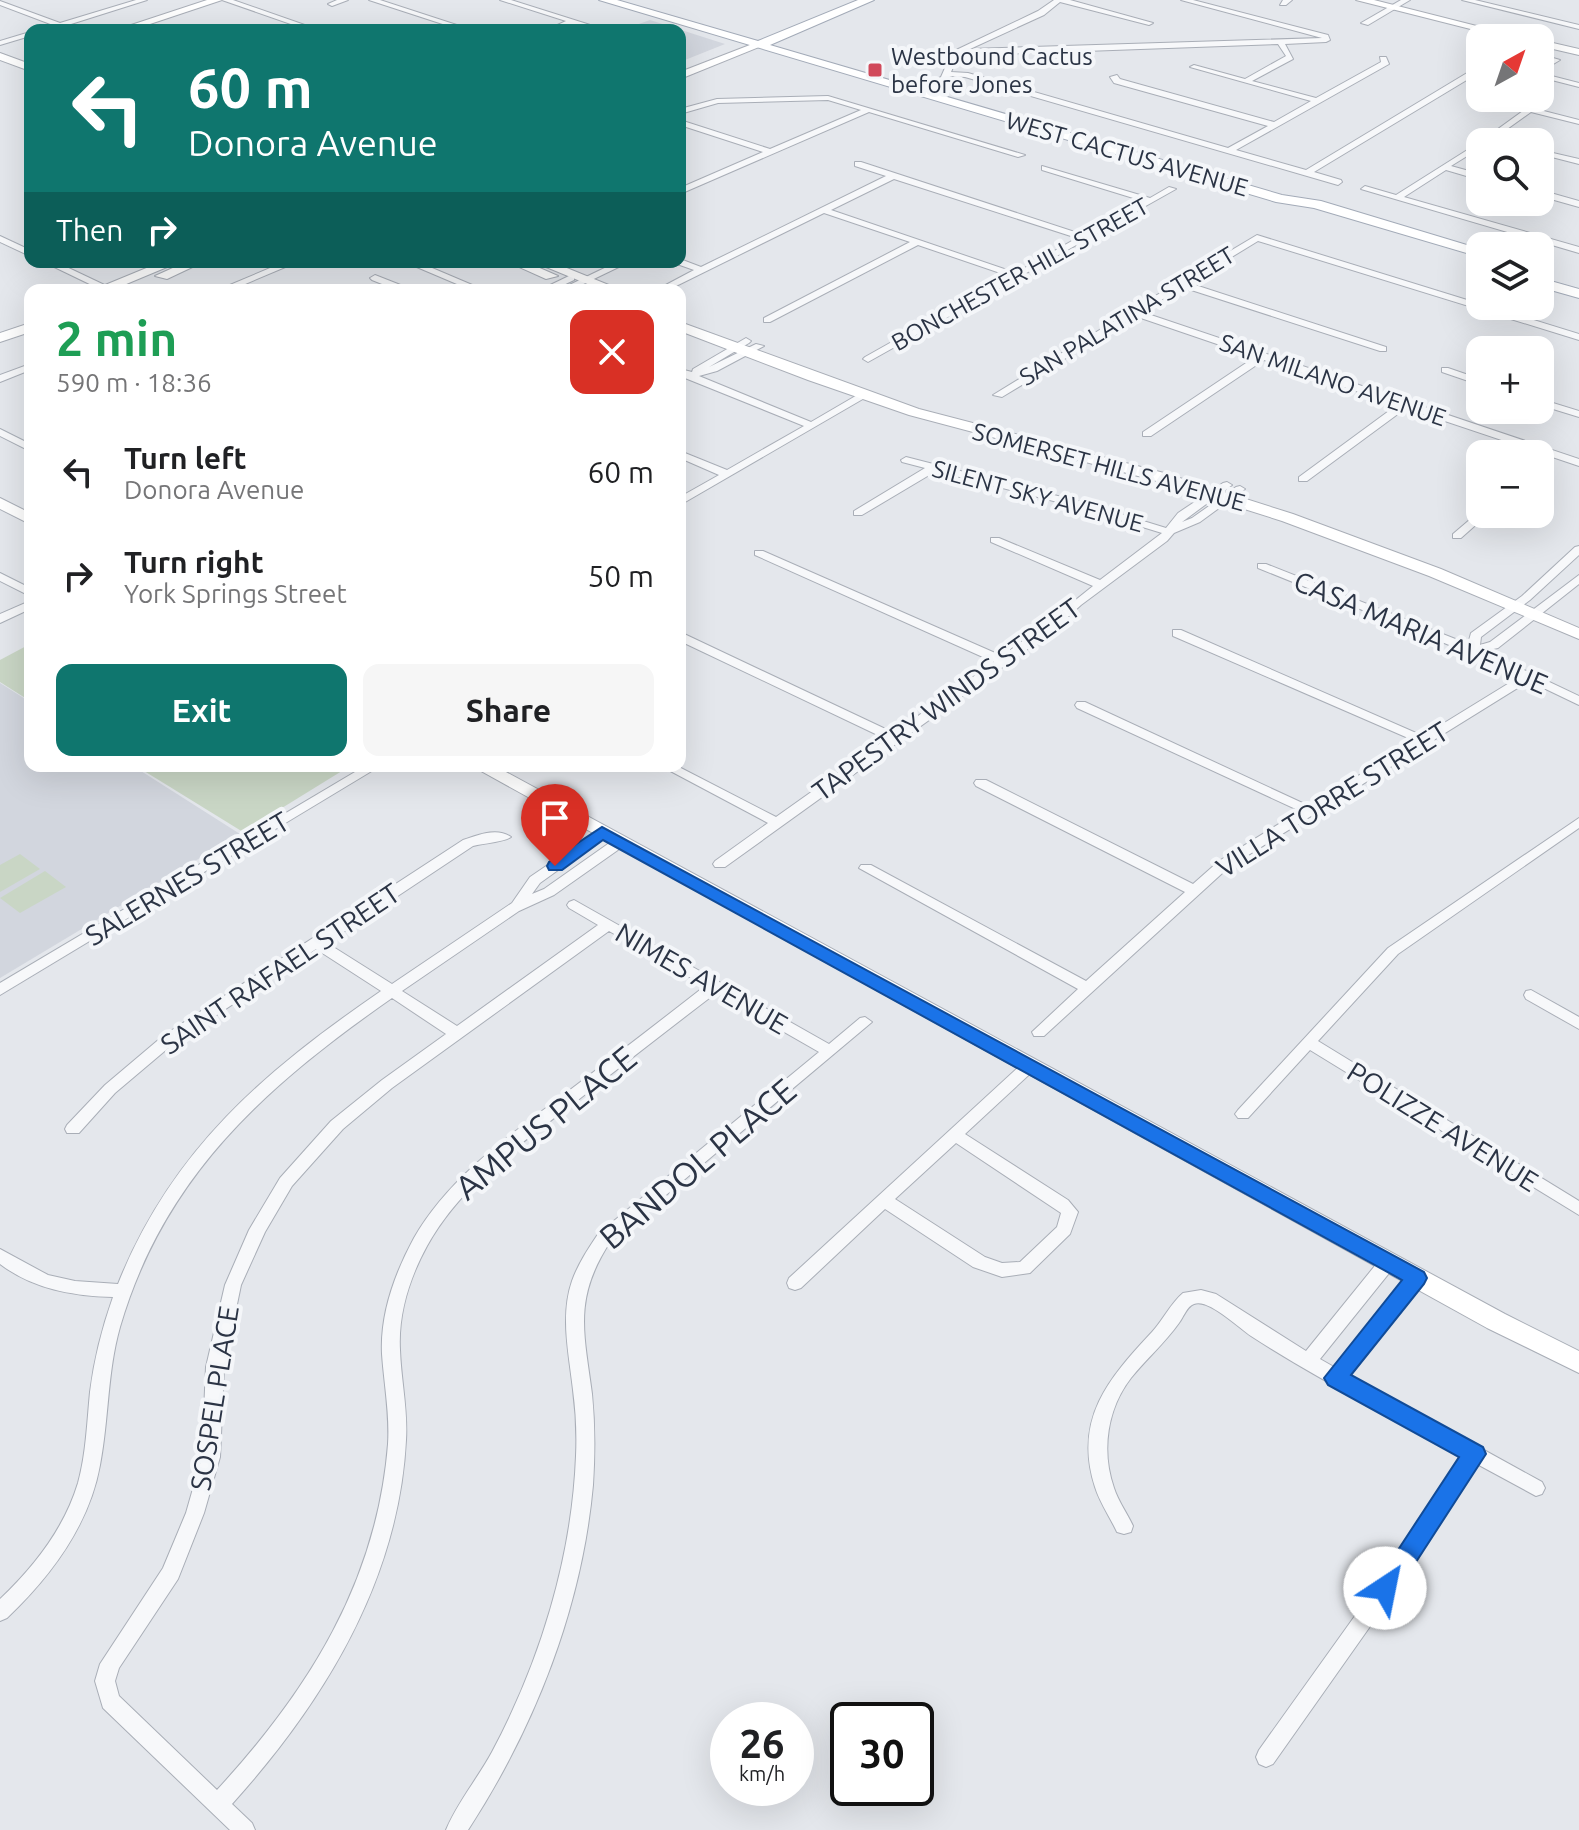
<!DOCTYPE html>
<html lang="en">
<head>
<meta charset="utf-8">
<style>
	body { margin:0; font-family:Ubuntu,sans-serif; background:#f6f6f6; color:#202124; height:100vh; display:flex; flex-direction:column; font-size:30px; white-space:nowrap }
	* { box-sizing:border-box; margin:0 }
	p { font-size:26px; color:#757577 }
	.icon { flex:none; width:44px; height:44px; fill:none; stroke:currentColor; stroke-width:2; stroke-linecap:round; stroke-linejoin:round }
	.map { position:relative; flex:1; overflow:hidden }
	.details { position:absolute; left:24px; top:284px; width:662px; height:488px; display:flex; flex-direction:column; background:#fff; border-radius:16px; box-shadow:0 8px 32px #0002 }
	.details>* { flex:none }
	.top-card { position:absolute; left:24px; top:24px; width:662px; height:244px; border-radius:16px; box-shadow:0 8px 32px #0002; background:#0f766e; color:#fff; overflow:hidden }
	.needle { width:52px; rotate:40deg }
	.fabs { position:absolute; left:1466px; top:24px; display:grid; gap:16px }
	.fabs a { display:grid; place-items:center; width:88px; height:88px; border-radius:16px; background:#fff; box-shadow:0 8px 32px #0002; font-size:40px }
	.speed { position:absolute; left:710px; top:1702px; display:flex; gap:16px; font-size:40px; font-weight:700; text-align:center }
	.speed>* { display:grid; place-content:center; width:104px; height:104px; border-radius:50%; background:#fff; box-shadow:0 8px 32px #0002; line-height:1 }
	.speed small { font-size:20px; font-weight:400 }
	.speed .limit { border:4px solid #111; border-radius:12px; background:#fff; color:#111 }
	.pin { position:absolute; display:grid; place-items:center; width:68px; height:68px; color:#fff; margin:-82px -34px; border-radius:50% 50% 50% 0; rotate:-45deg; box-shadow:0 0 8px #0007 }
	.pin .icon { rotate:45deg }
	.me { position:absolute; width:88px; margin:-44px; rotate:34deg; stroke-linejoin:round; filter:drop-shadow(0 0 6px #0008) }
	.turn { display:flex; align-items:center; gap:28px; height:168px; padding:0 32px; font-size:36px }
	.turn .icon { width:104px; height:104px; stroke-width:2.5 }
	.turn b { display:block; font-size:56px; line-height:68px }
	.then { display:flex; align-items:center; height:76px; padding:0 32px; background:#0003; gap:16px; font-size:30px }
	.round { display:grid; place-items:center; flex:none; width:84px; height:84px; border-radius:16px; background:#f6f6f6 }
	.summary { display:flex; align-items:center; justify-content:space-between; height:136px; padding:0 32px }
	h1 { font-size:48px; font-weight:700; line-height:60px; color:#1e9e55 }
	.primary-button { display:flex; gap:16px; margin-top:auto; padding:16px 32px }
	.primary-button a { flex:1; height:92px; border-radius:16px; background:#0f766e; color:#fff; font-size:32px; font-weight:700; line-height:92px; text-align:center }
	.primary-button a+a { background:#f6f6f6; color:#202124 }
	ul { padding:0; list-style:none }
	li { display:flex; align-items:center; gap:24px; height:104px; padding:0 32px }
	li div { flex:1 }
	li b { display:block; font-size:30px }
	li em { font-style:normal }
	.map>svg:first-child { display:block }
</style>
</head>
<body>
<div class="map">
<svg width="1579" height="1830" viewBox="0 0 1579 1830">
	<rect width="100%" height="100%" fill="#e4e7ec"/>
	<g fill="#d2d6de">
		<polygon points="650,20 725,44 680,62 680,30 622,30"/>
		<polygon points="0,683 30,702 30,766 133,766 240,834 0,978"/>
	</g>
	<g fill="#c9d6c5">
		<polygon points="30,644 30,701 0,682 0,660"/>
		<polygon points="136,766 350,766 243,832"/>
		<polygon points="20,854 40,869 0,892 0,865"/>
		<polygon points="45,871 66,887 20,913 0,898"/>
	</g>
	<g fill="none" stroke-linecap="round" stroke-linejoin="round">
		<defs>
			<g id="street">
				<polygon points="136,0 147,0 52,30 40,30 53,25 0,5 0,1 60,23"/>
				<polygon points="222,0 233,0 319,30 308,30"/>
				<polygon points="337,0 348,0 332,6 328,4"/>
				<polygon points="369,0 380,0 472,30 461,30"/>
				<path d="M 500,0 L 511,0 L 606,30 C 595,30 583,23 573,24 C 564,25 557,30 547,30 L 566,21 Z"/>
				<path d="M 1054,0 L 1070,0 L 1153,23 L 1149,25 L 1060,2 L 1044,15 L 970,49 L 1322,38 L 1181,0 L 1193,0 L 1328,35 L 1330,40 L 1326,42 L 1285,44 L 1293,59 L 1252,81 L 1316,98 L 1381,62 L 1380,57 L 1386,57 L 1389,64 L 1236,150 L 1306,170 L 1477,67 L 1480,67 L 1480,72 L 1314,172 L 1341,180 L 1342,182 L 1338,185 L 965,77 L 949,76 L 947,80 L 919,94 L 912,92 L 941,77 L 952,52 L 1038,11 ZM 1278,44 L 1286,56 L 1245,79 L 1194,65 L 1190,67 L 1311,101 L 1274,122 L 1120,79 L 1117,75 L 1110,77 L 1114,83 L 1268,126 L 1228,148 L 968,73 L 951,72 L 958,55 L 964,53 L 977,55 Z"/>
				<polygon points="1283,0 1292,0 1286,5 1280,5"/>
				<polygon points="1401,0 1410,0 1368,25 1361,23"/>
				<polygon points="1462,0 1475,0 1579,25 1579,29"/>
				<polygon points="30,32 30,36 0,45 0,41"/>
				<polygon points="1553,58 1560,60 1540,72 1540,67"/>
				<polygon points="1540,73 1579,83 1579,87 1540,77"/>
				<polygon points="1545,95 1552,97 1536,109 1579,120 1579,124 1531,112 1489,142 1480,142 1480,148 1451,166 1480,174 1480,180 1446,170 1404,197 1579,247 1579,253 1361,189 1365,186 1396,195 1480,142"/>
				<polygon points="828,96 1025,155 1018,157 869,112 680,194 680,188 763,152 680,125 680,120 770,149 861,110 828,100 718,103 680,114 680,109 717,99"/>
				<polygon points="1540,150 1579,159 1579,164 1540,154"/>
				<path d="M 855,162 L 861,162 L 1084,235 L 1143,201 L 1042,170 L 1042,166 L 1150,198 L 1169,187 L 1176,189 L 868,362 L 863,359 L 865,357 L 1009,276 L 918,245 L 770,322 L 764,322 L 764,318 L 910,242 L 824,213 L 670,289 L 662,287 L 694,270 L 677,264 L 675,262 L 680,262 L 680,259 L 701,267 L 886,176 L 855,166 ZM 894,179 L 1077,238 L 1016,273 L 831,210 Z"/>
				<polygon points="1540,190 1579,201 1579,207 1540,196"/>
				<polygon points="1257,235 1480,304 1480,306 1488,306 1579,334 1579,340 1258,241 1189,283 1386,347 1386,351 1380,351 1182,287 1142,312 1579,459 1579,466 1406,408 1307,481 1299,481 1299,477 1397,405 1264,360 1151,436 1143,436 1143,432 1255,357 1135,316 1002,397 993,395 1175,284 1176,281 1180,281"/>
				<polygon points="0,236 30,250 30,256 0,242"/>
				<polygon points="44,262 56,262 115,290 102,290"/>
				<polygon points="405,262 418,262 484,290 471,290"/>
				<polygon points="617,262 629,262 571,290 559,290"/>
				<polygon points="282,263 290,265 231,290 218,290"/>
				<polygon points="375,275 408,288 410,290 397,290 372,280 370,278"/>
				<polygon points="571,275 574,276 574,280 553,290 540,290"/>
				<polygon points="746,338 751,341 749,343 709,367 756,344 764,346 717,371 699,376 811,422 859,394 868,396 680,505 680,497 719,475 680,458 680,451 727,470 804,426 680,376 680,369 692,372 693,369"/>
				<polygon points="30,364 30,370 0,382 0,375"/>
				<polygon points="1442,368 1448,368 1480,379 1480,385 1442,372"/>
				<polygon points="1540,399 1579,411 1579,417 1540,405"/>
				<polygon points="0,429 30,444 30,451 0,436"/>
				<polygon points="906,457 1085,503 1166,528 1178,513 1223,483 1227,482 1232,485 1182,522 1192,518 1236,487 1240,486 1245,489 1200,522 1174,533 1167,541 1081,605 1050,633 725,867 715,867 713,864 715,861 768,823 661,766 677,766 776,817 886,739 680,641 680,632 894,733 994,662 755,555 755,551 763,551 1002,656 1042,627 1093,586 991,542 991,538 999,538 1100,580 1162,533 1077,507 936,471 862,515 854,515 854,511 925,468 902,462 901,460"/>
				<polygon points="1480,511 1480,514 1488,514 1461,538 1453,538 1453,534"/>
				<polygon points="1579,546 1579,555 1530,600 1481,637 1480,645 1490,642 1579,575 1579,584 1498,648 1484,651 1579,696 1579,705 1529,681 1229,867 1044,1036 1034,1036 1032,1032 1078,989 859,868 861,865 871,865 1086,981 1185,892 976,786 974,783 976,780 986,780 1193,884 1219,861 1300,811 1077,708 1075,705 1077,702 1085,702 1309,806 1415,741 1173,636 1173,630 1181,630 1423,736 1519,677 1469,653 1258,568 1258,564 1266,564 1468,644 1471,633 1522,596 1575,547"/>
				<polygon points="0,573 30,588 30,596 0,581"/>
				<polygon points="30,601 30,609 0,623 0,614"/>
				<polygon points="365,766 380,766 0,995 0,983"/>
				<polygon points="1579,818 1579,828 1398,954 1318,1041 1579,1201 1579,1215 1310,1050 1248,1118 1238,1118 1235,1114 1238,1110 1388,948"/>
				<path d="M 602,828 L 609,832 L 607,835 L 540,883 L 532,894 L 544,889 L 615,839 L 625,839 L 627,842 L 625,845 L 554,895 L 519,911 L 402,991 L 457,1026 L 598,925 L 569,908 L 567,905 L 569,902 L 574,900 L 829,1044 L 860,1018 L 865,1017 L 872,1022 L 610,1242 C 573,1299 584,1332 592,1394 C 595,1424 595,1454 593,1485 C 582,1607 535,1727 468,1830 L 446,1830 C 457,1803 478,1778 492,1752 C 540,1662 572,1558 576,1456 C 577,1434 576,1412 573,1390 C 569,1354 560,1316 572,1281 C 578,1264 588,1249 598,1234 L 819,1052 L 716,993 C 670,1028 624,1064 578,1100 C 522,1143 462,1183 427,1246 C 410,1277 398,1314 400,1350 C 401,1380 408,1410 406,1440 C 399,1580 324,1702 232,1804 L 252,1823 L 255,1830 L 230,1830 L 103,1708 L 95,1681 L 100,1664 L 163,1568 L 186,1513 L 202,1457 L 206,1367 L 225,1285 L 249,1230 L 280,1178 L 331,1121 L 382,1080 L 446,1034 L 392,998 C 266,1086 164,1176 120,1327 C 107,1373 109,1419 100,1465 C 89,1526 51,1576 7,1618 L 0,1621 L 0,1599 C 34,1567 64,1529 78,1483 C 86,1454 87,1423 90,1392 C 94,1360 102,1328 113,1297 C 73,1296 33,1289 0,1264 L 0,1249 L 48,1275 L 75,1281 L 118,1284 C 172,1149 265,1071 381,991 L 316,949 L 173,1044 L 115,1093 L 79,1133 L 67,1133 L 65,1129 L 67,1125 L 105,1085 L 163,1036 L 463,840 C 478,835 497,827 511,837 C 504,842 484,843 473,846 L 327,943 L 392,984 L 512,903 L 530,877 ZM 609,931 L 705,986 C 659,1022 612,1058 566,1093 C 509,1136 450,1176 414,1238 C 395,1273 380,1314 382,1354 C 384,1384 390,1414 388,1444 C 377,1582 309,1690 217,1790 L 119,1696 L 115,1681 L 119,1668 L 178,1579 L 204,1513 L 220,1457 L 224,1367 L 241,1285 L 265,1232 L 292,1186 L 343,1129 L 392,1088 Z"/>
				<polygon points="1531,990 1579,1017 1579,1029 1526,999 1524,995 1526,991"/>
				<path d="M 1028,1062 L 1033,1063 L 1036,1067 L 1033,1071 L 965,1134 L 1068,1200 L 1078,1212 L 1070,1234 L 1030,1273 L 1002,1277 L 973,1267 L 885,1209 L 801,1288 L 795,1290 L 789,1288 L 787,1283 L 789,1278 L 1023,1063 ZM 956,1143 L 1061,1213 L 1057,1227 L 1020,1262 L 1002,1263 L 985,1257 L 895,1199 Z"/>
				<path d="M 1388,1256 L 1394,1257 L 1396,1262 L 1394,1267 L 1320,1359 L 1334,1367 L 1410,1273 L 1416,1271 L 1422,1273 L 1424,1278 L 1422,1283 L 1348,1375 L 1542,1482 L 1545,1488 L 1542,1494 L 1536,1496 L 1477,1464 L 1376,1618 L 1273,1764 L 1266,1767 L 1259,1764 L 1256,1757 L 1259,1750 L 1362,1606 L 1463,1456 C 1391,1416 1319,1380 1251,1336 C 1239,1328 1208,1298 1194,1304 C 1187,1306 1183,1318 1179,1323 C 1165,1343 1146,1359 1131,1378 C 1107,1409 1101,1451 1114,1488 C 1118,1501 1127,1513 1133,1526 L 1131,1532 L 1124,1534 L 1117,1532 C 1110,1517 1100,1503 1095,1487 C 1073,1419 1109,1378 1152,1332 C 1163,1320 1171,1303 1183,1293 L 1201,1290 L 1216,1294 L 1306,1351 L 1382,1257 Z"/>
			</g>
			<g id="secondary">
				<polygon points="207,0 222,0 132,30 116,30"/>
				<polygon points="1356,0 1374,0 1524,38 1506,38"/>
				<polygon points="1540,40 1579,49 1579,55 1540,46"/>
				<polygon points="755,43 764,45 680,79 680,72"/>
				<polygon points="0,53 30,64 30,71 0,60"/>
				<polygon points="161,262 179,262 112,290 93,290"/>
				<polygon points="186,262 203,262 167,279 155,276"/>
				<polygon points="508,262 526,262 558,276 546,279"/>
				<polygon points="534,262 552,262 621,290 602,290"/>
				<polygon points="680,322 919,409 1164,473 1293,514 1441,569 1579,628 1579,639 1429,576 1282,521 1153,480 909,415 808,380 680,331"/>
				<polygon points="30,323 30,332 0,342 0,333"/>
				<polygon points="0,498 30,513 30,524 0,509"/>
				<polygon points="472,766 495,766 1505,1314 1579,1351 1579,1373 1487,1328"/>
			</g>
			<g id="primary">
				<polygon points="599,0 617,0 758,41 858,0 874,0 770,45 1282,195 1321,201 1480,249 1480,257 1314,208 1276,202"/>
				<polygon points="1540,278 1579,289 1579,298 1540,287"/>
			</g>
		</defs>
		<use href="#street" stroke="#a9aeb7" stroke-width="2"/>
		<use href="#secondary" stroke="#a9aeb7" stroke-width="2"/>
		<use href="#primary" stroke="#a3abb8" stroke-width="2"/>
		<use href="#street" fill="#f7f8fa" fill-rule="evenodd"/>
		<use href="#secondary" fill="#fff" fill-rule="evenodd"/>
		<use href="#primary" fill="#fff" fill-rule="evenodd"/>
	</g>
	<polygon fill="#1a73e8" stroke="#114b97" stroke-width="2" points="602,827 1424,1272 1427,1278 1424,1284 1351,1375 1483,1447 1486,1454 1394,1596 1385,1599 1376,1596 1373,1588 1459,1457 1328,1385 1324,1378 1402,1280 603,840 562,870 549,870 547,866 549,862"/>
	<rect fill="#d1495b" stroke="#f4f6f9" stroke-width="3" x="867" y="62" width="16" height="16" rx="4"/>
	<g text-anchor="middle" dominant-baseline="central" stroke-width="8" stroke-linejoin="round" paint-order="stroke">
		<g font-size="24" fill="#2b3445" stroke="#f4f6f9" text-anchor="start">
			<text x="891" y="56">Westbound Cactus<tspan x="891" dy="28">before Jones</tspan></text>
		</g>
		<g font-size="24" fill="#2b3445" stroke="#f4f6f9">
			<text transform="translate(1127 154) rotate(16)">WEST CACTUS AVENUE</text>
			<text transform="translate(1020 274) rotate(-29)">BONCHESTER HILL STREET</text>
			<text transform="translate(1127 316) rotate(-31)">SAN PALATINA STREET</text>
			<text transform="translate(1333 380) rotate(19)">SAN MILANO AVENUE</text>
			<text transform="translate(1109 467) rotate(15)">SOMERSET HILLS AVENUE</text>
			<text transform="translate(1038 496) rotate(15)">SILENT SKY AVENUE</text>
		</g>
		<g font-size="28" fill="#2b3445" stroke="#f4f6f9">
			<text transform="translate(1421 632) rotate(23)">CASA MARIA AVENUE</text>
			<text transform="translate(946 699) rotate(-36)">TAPESTRY WINDS STREET</text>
			<text transform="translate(1332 799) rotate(-32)">VILLA TORRE STREET</text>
			<text transform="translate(187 878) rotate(-31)">SALERNES STREET</text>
			<text transform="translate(280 968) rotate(-34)">SAINT RAFAEL STREET</text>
			<text transform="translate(702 978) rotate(30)">NIMES AVENUE</text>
			<text transform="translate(1443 1126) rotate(32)">POLIZZE AVENUE</text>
			<text transform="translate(214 1398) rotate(-81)">SOSPEL PLACE</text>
		</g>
		<g font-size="34" fill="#2b3445" stroke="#f4f6f9">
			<text transform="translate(545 1122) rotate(-39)">AMPUS PLACE</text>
			<text transform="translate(697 1163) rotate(-40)">BANDOL PLACE</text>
		</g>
	</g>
</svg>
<div class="fabs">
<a><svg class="needle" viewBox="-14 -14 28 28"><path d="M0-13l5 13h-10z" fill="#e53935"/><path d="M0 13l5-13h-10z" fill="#757577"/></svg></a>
<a><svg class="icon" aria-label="search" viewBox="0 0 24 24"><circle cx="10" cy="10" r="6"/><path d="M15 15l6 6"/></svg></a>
<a><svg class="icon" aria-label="layers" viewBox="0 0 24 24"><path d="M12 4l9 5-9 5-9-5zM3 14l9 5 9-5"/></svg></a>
<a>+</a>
<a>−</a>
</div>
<div class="speed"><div>26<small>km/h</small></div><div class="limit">30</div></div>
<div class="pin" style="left:555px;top:866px;background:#d93025"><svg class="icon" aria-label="arrive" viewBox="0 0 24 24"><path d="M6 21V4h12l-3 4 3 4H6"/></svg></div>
<svg class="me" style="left:1385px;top:1588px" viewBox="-20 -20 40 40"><circle r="19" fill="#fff"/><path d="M0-13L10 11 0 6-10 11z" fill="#1a73e8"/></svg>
<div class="top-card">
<div class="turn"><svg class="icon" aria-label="left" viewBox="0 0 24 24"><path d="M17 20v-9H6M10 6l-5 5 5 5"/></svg><div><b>60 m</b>Donora Avenue</div></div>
<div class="then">Then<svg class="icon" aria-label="right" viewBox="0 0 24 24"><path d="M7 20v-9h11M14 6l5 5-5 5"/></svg></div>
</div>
<section class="details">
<div class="summary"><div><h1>2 min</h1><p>590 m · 18:36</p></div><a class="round" style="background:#d93025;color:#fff"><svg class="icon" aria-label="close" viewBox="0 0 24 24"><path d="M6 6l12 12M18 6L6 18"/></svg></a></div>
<ul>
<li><svg class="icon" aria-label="left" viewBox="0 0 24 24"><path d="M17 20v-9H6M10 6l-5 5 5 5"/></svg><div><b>Turn left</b><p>Donora Avenue</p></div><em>60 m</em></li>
<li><svg class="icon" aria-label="right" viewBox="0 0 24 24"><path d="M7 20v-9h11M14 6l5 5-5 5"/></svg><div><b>Turn right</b><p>York Springs Street</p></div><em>50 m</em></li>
</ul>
<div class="primary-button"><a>Exit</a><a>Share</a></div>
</section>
</div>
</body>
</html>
